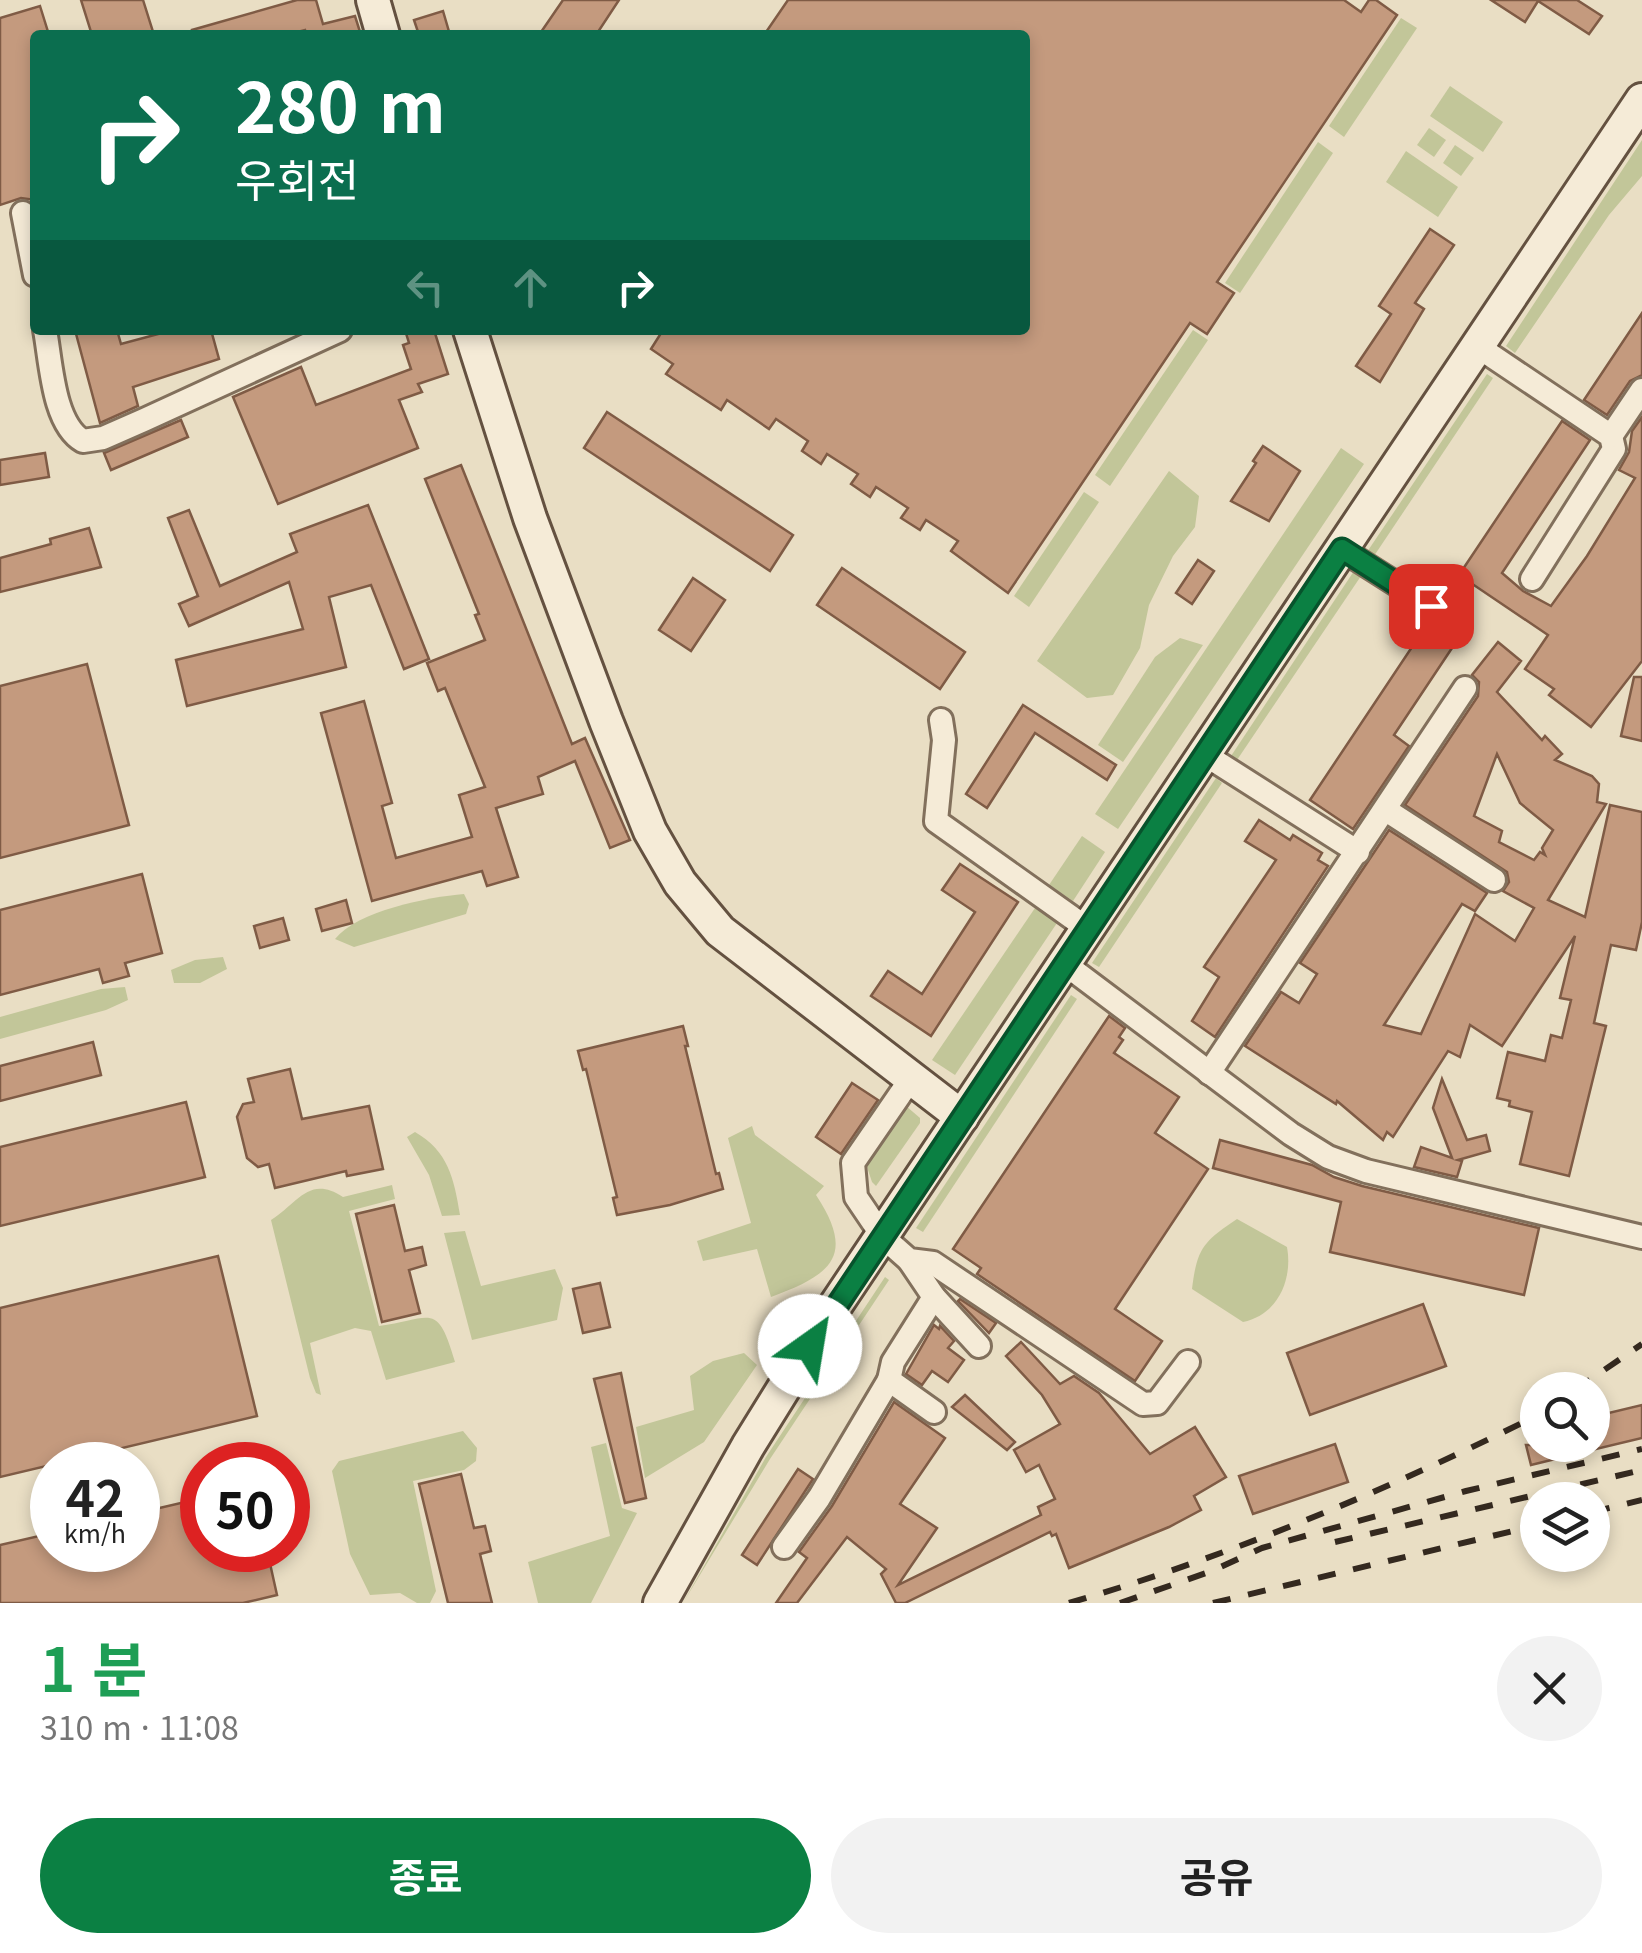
<!DOCTYPE html>
<html lang="ko">
<head>
<meta charset="utf-8">
<style>
	body { margin:0; font-family:Georgia,"Noto Sans KR",serif; background:#f2f2f2; color:#222; height:100vh; display:flex; flex-direction:column; font-size:38px; white-space:nowrap }
	* { box-sizing:border-box; margin:0 }
	p { font-size:32px; color:#767676 }
	.icon { flex:none; width:55px; height:55px; fill:none; stroke:currentColor; stroke-width:2; stroke-linecap:round; stroke-linejoin:round }
	.map { position:relative; height:1603px; overflow:hidden }
	.sheet { display:flex; flex-direction:column; background:#fff; flex:1 }
	.sheet>* { flex:none }
	.banner { position:absolute; left:30px; top:30px; width:1000px; height:305px; border-radius:10px; box-shadow:0 5px 15px #0003; background:#0b6e4f; color:#fff; overflow:hidden }
	.fabs { position:absolute; left:1520px; top:1372px; display:grid; gap:20px }
	.fabs a { display:grid; place-items:center; width:90px; height:90px; border-radius:50%; background:#fff; box-shadow:0 5px 15px #0003; font-size:50px }
	.speed { position:absolute; left:30px; top:1442px; display:flex; gap:20px; font-size:50px; font-weight:700; text-align:center }
	.speed>* { display:grid; place-content:center; width:130px; height:130px; border-radius:50%; background:#fff; box-shadow:0 5px 15px #0003; line-height:1 }
	.speed small { font-size:25px; font-weight:400 }
	.speed .limit { border:15px solid #d22; background:#fff; color:#111 }
	.pin { position:absolute; display:grid; place-items:center; width:85px; height:85px; color:#fff; margin:-42px; border-radius:20px; box-shadow:0 5px 15px #0006 }
	.me { position:absolute; width:110px; margin:-55px; rotate:32deg; stroke-linejoin:round; filter:drop-shadow(0 0 8px #0008) }
	.turn { display:flex; align-items:center; gap:35px; height:210px; padding:0 40px; font-size:45px }
	.turn .icon { width:130px; height:130px; stroke-width:2.5 }
	.turn b { display:block; font-size:70px; line-height:85px }
	.lanes { display:flex; align-items:center; height:95px; padding:0 40px; background:#0003; justify-content:center; gap:50px; direction:ltr }
	.lanes .off { opacity:.35 }
	.round { display:grid; place-items:center; flex:none; width:105px; height:105px; border-radius:52px; background:#f2f2f2 }
	.head { display:flex; align-items:center; justify-content:space-between; height:170px; padding:0 40px }
	h1 { font-size:60px; font-weight:700; line-height:75px; color:#1e9e55 }
	.cta { display:flex; gap:20px; margin-top:auto; padding:20px 40px }
	.cta a { flex:1; height:115px; border-radius:60px; background:#0b8043; color:#fff; font-size:40px; font-weight:700; line-height:115px; text-align:center }
	.cta a+a { background:#f2f2f2; color:#222 }
	.map>svg:first-child { display:block }
</style>
</head>
<body>
<div class="map">
<svg width="1642" height="1603" viewBox="0 0 1642 1603">
	<rect width="100%" height="100%" fill="#e9dec4"/>
	<g fill="#c2c699">
		<polygon points="1401,18 1417,28 1344,137 1329,126"/>
		<polygon points="1450,86 1503,122 1483,152 1430,116"/>
		<polygon points="1429,128 1446,140 1434,157 1417,145"/>
		<polygon points="1642,140 1642,176 1609,215 1515,353 1506,346"/>
		<polygon points="1318,142 1333,153 1240,293 1225,283"/>
		<polygon points="1455,145 1474,158 1461,176 1443,163"/>
		<polygon points="1406,151 1458,187 1438,217 1386,182"/>
		<polygon points="1193,330 1208,340 1110,486 1095,475"/>
		<polygon points="1487,374 1493,378 1374,556 1367,552"/>
		<polygon points="1341,448 1364,464 1118,829 1095,814"/>
		<polygon points="1169,471 1199,496 1195,527 1173,556 1149,605 1140,648 1113,695 1087,698 1037,661"/>
		<polygon points="1084,492 1099,502 1029,607 1014,596"/>
		<polygon points="1354,571 1361,576 1237,760 1231,756"/>
		<polygon points="1180,638 1203,645 1123,762 1098,745 1155,657"/>
		<polygon points="1216,778 1222,783 1099,967 1092,963"/>
		<polygon points="1082,836 1105,852 1073,901 1049,885"/>
		<path d="M 464,894 L 469,904 L 466,914 L 354,947 L 335,939 C 357,911 428,897 464,894 Z"/>
		<polygon points="1035,908 1057,923 955,1075 932,1060"/>
		<polygon points="223,957 227,969 200,983 174,983 171,970 195,960"/>
		<polygon points="125,987 128,1000 106,1010 0,1039 0,1017 101,989"/>
		<polygon points="1071,995 1077,999 923,1232 916,1228"/>
		<polygon points="906,1106 920,1118 920,1123 876,1186 872,1182 866,1164"/>
		<path d="M 752,1126 L 755,1135 L 824,1186 L 816,1195 C 857,1257 830,1275 771,1297 L 757,1249 L 703,1261 L 697,1241 L 751,1223 L 728,1138 Z"/>
		<path d="M 415,1132 C 448,1151 454,1178 460,1215 L 442,1216 L 429,1175 L 407,1137 Z"/>
		<path d="M 392,1185 L 395,1199 L 349,1211 L 379,1326 C 432,1319 437,1300 455,1362 L 386,1380 L 371,1331 L 355,1328 L 310,1343 L 321,1395 L 316,1393 L 310,1378 L 271,1220 C 297,1204 309,1174 343,1197 Z"/>
		<path d="M 1237,1219 L 1287,1247 C 1293,1279 1278,1315 1243,1322 L 1192,1289 C 1197,1248 1203,1242 1237,1219 Z"/>
		<polygon points="465,1231 481,1286 555,1269 563,1288 557,1320 472,1340 444,1233"/>
		<polygon points="885,1277 889,1280 770,1459 683,1603 766,1457"/>
		<polygon points="744,1353 757,1365 704,1442 645,1478 636,1427 694,1410 690,1376 713,1361"/>
		<polygon points="463,1431 477,1448 476,1461 464,1470 413,1481 436,1591 430,1603 417,1603 400,1593 370,1595 350,1554 332,1471 339,1461"/>
		<polygon points="606,1443 622,1508 637,1513 591,1603 538,1603 528,1562 610,1536 591,1447"/>
	</g>
	<g fill="#c49a7e" stroke="#7f5b45" stroke-width="2.5" fill-rule="evenodd">
		<polygon points="81,0 143,0 154,35 92,35"/>
		<polygon points="297,0 316,0 323,24 355,16 361,35 306,35 305,30 286,35 193,35 192,30"/>
		<polygon points="563,0 619,0 596,35 539,35"/>
		<polygon points="788,0 1344,0 1361,12 1369,0 1376,0 1397,15 1217,282 1234,293 1207,334 1190,323 1008,593 951,551 958,541 926,520 920,530 901,518 908,508 876,487 870,497 851,484 858,474 827,454 821,464 802,451 808,441 776,419 769,429 727,400 721,410 666,374 673,364 651,349 663,330 1025,330 1025,35 764,35"/>
		<polygon points="1491,0 1577,0 1602,16 1589,34 1538,1 1525,22"/>
		<polygon points="40,6 49,35 35,35 35,200 21,198 0,205 0,18"/>
		<polygon points="443,11 450,35 419,35 414,20"/>
		<polygon points="1430,229 1454,245 1415,303 1424,309 1380,382 1356,366 1391,314 1379,306"/>
		<polygon points="1642,313 1642,375 1630,381 1607,415 1584,400"/>
		<polygon points="75,330 117,330 121,344 173,330 211,330 219,359 133,387 138,406 100,423"/>
		<polygon points="405,330 434,330 448,374 418,384 422,392 399,400 418,448 278,504 233,397 301,367 316,405 411,369 403,345 409,343"/>
		<polygon points="607,412 793,535 770,571 584,448"/>
		<polygon points="1642,417 1642,661 1591,727 1549,695 1554,689 1525,669 1548,635 1459,575 1562,421 1590,440 1502,573 1523,591 1551,606 1587,556 1635,478 1619,470 1629,452 1632,431"/>
		<polygon points="181,420 188,437 111,470 104,453"/>
		<polygon points="1263,446 1300,471 1269,521 1231,501 1256,463 1253,461"/>
		<polygon points="45,453 49,477 0,485 0,460"/>
		<polygon points="461,465 572,744 585,738 630,840 610,848 575,761 538,777 543,794 496,808 518,877 487,886 482,871 372,901 321,713 364,701 392,803 382,806 396,858 472,837 459,795 485,787 445,688 438,691 427,663 485,640 475,615 479,614 425,479"/>
		<polygon points="368,505 429,659 404,669 371,585 329,597 346,667 187,706 176,660 303,629 289,582 189,626 179,604 198,596 168,518 189,510 220,586 297,552 290,534"/>
		<polygon points="89,528 101,567 0,592 0,558 51,544 50,539"/>
		<polygon points="1198,560 1214,571 1192,604 1176,593"/>
		<polygon points="842,568 965,652 940,689 817,605"/>
		<polygon points="693,578 725,600 691,651 659,630"/>
		<polygon points="1424,629 1452,648 1394,735 1409,746 1353,829 1310,800"/>
		<path d="M 1498,642 L 1521,661 L 1497,692 L 1542,740 L 1545,736 L 1562,754 L 1555,760 L 1592,776 L 1599,784 L 1597,802 L 1606,804 L 1548,900 L 1585,917 L 1610,805 L 1642,812 L 1642,922 L 1636,950 L 1611,945 L 1594,1023 L 1606,1026 L 1569,1176 L 1520,1164 L 1532,1112 L 1509,1106 L 1510,1101 L 1497,1098 L 1508,1052 L 1545,1061 L 1551,1035 L 1562,1038 L 1571,1000 L 1560,998 L 1575,936 L 1502,1046 L 1470,1025 L 1460,1057 L 1448,1051 L 1393,1137 L 1387,1132 L 1383,1140 L 1337,1101 L 1336,1104 L 1245,1046 L 1281,992 L 1299,1003 L 1317,974 L 1300,963 L 1389,830 L 1487,893 L 1475,911 L 1462,904 L 1384,1025 L 1421,1034 L 1475,914 L 1515,941 L 1534,908 L 1503,891 L 1509,882 L 1507,872 L 1405,805 L 1478,696 L 1479,682 L 1472,675 ZM 1497,754 L 1520,803 L 1553,830 L 1542,848 L 1545,855 L 1540,852 L 1534,860 L 1499,842 L 1502,831 L 1474,816 Z"/>
		<polygon points="87,664 129,825 0,858 0,686"/>
		<polygon points="1634,677 1642,677 1642,741 1621,736"/>
		<polygon points="1023,705 1116,765 1107,780 1035,733 987,808 966,794"/>
		<polygon points="1259,820 1290,840 1293,835 1322,853 1318,860 1328,866 1215,1037 1192,1021 1219,977 1204,967 1276,860 1245,841"/>
		<polygon points="960,864 1018,902 931,1036 871,996 888,971 922,994 975,912 942,890"/>
		<polygon points="142,874 162,953 125,963 129,976 103,983 99,969 0,995 0,910"/>
		<polygon points="346,900 352,923 322,931 316,909"/>
		<polygon points="283,918 289,940 260,948 254,926"/>
		<polygon points="1109,1016 1125,1028 1119,1037 1123,1040 1114,1053 1179,1097 1155,1133 1208,1169 1115,1309 1162,1341 1135,1381 977,1274 981,1268 953,1249"/>
		<polygon points="683,1026 688,1046 685,1046 716,1174 719,1173 723,1189 670,1205 617,1215 613,1198 617,1197 586,1069 583,1070 578,1051"/>
		<polygon points="93,1042 101,1075 0,1101 0,1066"/>
		<polygon points="290,1069 302,1119 369,1106 383,1169 347,1176 346,1171 275,1188 269,1164 258,1167 247,1158 237,1117 243,1104 254,1102 248,1079"/>
		<polygon points="1442,1079 1467,1140 1486,1135 1490,1151 1458,1160 1462,1161 1457,1177 1414,1167 1421,1147 1452,1158 1433,1108"/>
		<polygon points="852,1083 878,1100 841,1154 816,1137"/>
		<polygon points="186,1102 205,1177 0,1226 0,1147"/>
		<polygon points="1220,1140 1312,1165 1334,1177 1362,1186 1539,1228 1524,1295 1330,1252 1341,1202 1213,1168"/>
		<polygon points="394,1205 405,1251 422,1247 426,1265 409,1270 420,1313 382,1322 356,1214"/>
		<polygon points="218,1256 257,1416 0,1477 0,1308"/>
		<polygon points="600,1283 610,1327 583,1333 573,1289"/>
		<polygon points="960,1299 996,1323 989,1333 958,1301"/>
		<polygon points="1423,1304 1446,1366 1310,1415 1287,1353"/>
		<polygon points="934,1325 939,1329 940,1326 954,1341 948,1348 964,1360 948,1382 932,1371 922,1385 906,1374"/>
		<polygon points="1021,1342 1060,1384 1074,1376 1099,1393 1150,1454 1195,1427 1226,1477 1194,1496 1201,1510 1169,1527 1069,1568 1056,1534 1052,1536 1050,1532 905,1603 896,1603 881,1574 886,1569 847,1537 797,1603 776,1603 807,1558 799,1552 832,1506 894,1402 945,1438 900,1504 937,1528 898,1585 1041,1515 1038,1507 1055,1499 1039,1465 1026,1472 1014,1450 1060,1424 1042,1395 1006,1356"/>
		<polygon points="621,1373 646,1498 625,1503 594,1379"/>
		<polygon points="965,1395 1015,1442 1007,1450 952,1407"/>
		<polygon points="1642,1405 1642,1438 1592,1450 1592,1417"/>
		<polygon points="1335,1444 1348,1482 1253,1514 1239,1476"/>
		<polygon points="1526,1445 1583,1445 1584,1452 1531,1465"/>
		<polygon points="798,1469 813,1479 757,1565 742,1555"/>
		<polygon points="461,1474 474,1528 485,1526 491,1551 480,1554 492,1603 448,1603 419,1484"/>
		<polygon points="202,1498 202,1550 267,1550 277,1595 243,1603 0,1603 0,1545 52,1533 52,1550 138,1550 138,1513"/>
	</g>
	<g fill="none" stroke-linecap="round" stroke-linejoin="round">
		<defs>
			<g id="minor">
				<polyline points="23,213 35,275"/>
				<path d="M 45,330 C 51,362 53,424 83,441 L 103,438 L 144,420 L 340,330"/>
				<polyline points="1477,346 1611,436 1614,449 1532,579"/>
				<polyline points="1611,436 1642,390"/>
				<polyline points="1341,549 1431,606"/>
				<polyline points="941,720 944,740 936,821 1088,929"/>
				<polyline points="1204,754 1358,852"/>
				<polyline points="1386,810 1494,880"/>
				<polyline points="1065,964 1291,1134 1328,1157 1366,1171 1642,1237"/>
				<polyline points="1209,1073 1465,688"/>
				<polyline points="910,1080 853,1163 856,1197 883,1237 909,1260 933,1263 1143,1404 1157,1403 1188,1362"/>
				<polyline points="909,1260 934,1297 979,1346"/>
				<polyline points="934,1412 889,1380 893,1362 934,1297"/>
				<polyline points="784,1547 819,1498 889,1380"/>
			</g>
			<g id="secondary">
				<polyline points="373,0 383,35"/>
				<polyline points="470,330 530,518 606,721 650,831 680,883 720,931 962,1117"/>
				<polyline points="660,1603 748,1446 831,1312 1642,100"/>
			</g>
		</defs>
		<use href="#minor" stroke="#82705c" stroke-width="28"/>
		<use href="#secondary" stroke="#645140" stroke-width="38"/>
		<use href="#minor" stroke="#f5ebd7" stroke-width="22"/>
		<use href="#secondary" stroke="#f5ebd7" stroke-width="32"/>
		<g stroke="#34291f" stroke-width="6" stroke-dasharray="18 18" stroke-linecap="butt">
			<polyline points="1575,1390 1642,1344"/>
			<polyline points="1592,1512 1642,1500"/>
			<polyline points="1335,1542 1642,1470"/>
			<path d="M 1069,1603 C 1230,1556 1388,1490 1538,1415"/>
			<polyline points="1120,1603 1212,1571 1262,1548 1466,1491 1642,1449"/>
			<polyline points="1213,1603 1538,1525"/>
		</g>
	</g>
	<g fill="none" stroke-linecap="round" stroke-linejoin="round">
		<defs>
			<polyline id="route" points="810,1346 1342,549 1431,606"/>
		</defs>
		<use href="#route" stroke="#07532c" stroke-width="25"/>
		<use href="#route" stroke="#0b8043" stroke-width="18"/>
	</g>
</svg>
<div class="fabs">
<a><svg class="icon" aria-label="search" viewBox="0 0 24 24"><circle cx="10" cy="10" r="6"/><path d="M15 15l6 6"/></svg></a>
<a><svg class="icon" aria-label="layers" viewBox="0 0 24 24"><path d="M12 4l9 5-9 5-9-5zM3 14l9 5 9-5"/></svg></a>
</div>
<div class="speed"><div>42<small>km/h</small></div><div class="limit">50</div></div>
<div class="pin" style="left:1431px;top:606px;background:#d93025"><svg class="icon" aria-label="arrive" viewBox="0 0 24 24"><path d="M6 21V4h12l-3 4 3 4H6"/></svg></div>
<svg class="me" style="left:810px;top:1346px" viewBox="-20 -20 40 40"><circle r="19" fill="#fff"/><path d="M0-13L10 11 0 6-10 11z" fill="#0b8043"/></svg>
<div class="banner">
<div class="turn"><svg class="icon" aria-label="right" viewBox="0 0 24 24"><path d="M7 20v-9h11M14 6l5 5-5 5"/></svg><div><b>280 m</b>우회전</div></div>
<div class="lanes"><svg class="icon off" aria-label="left" viewBox="0 0 24 24"><path d="M17 20v-9H6M10 6l-5 5 5 5"/></svg><svg class="icon off" aria-label="ahead" viewBox="0 0 24 24"><path d="M12 20V5M6 11l6-6 6 6"/></svg><svg class="icon" aria-label="right" viewBox="0 0 24 24"><path d="M7 20v-9h11M14 6l5 5-5 5"/></svg></div>
</div>
</div>
<section class="sheet">
<div class="head"><div><h1>1 분</h1><p>310 m · 11:08</p></div><a class="round"><svg class="icon" aria-label="close" viewBox="0 0 24 24"><path d="M6 6l12 12M18 6L6 18"/></svg></a></div>
<div class="cta"><a>종료</a><a>공유</a></div>
</section>
</body>
</html>
